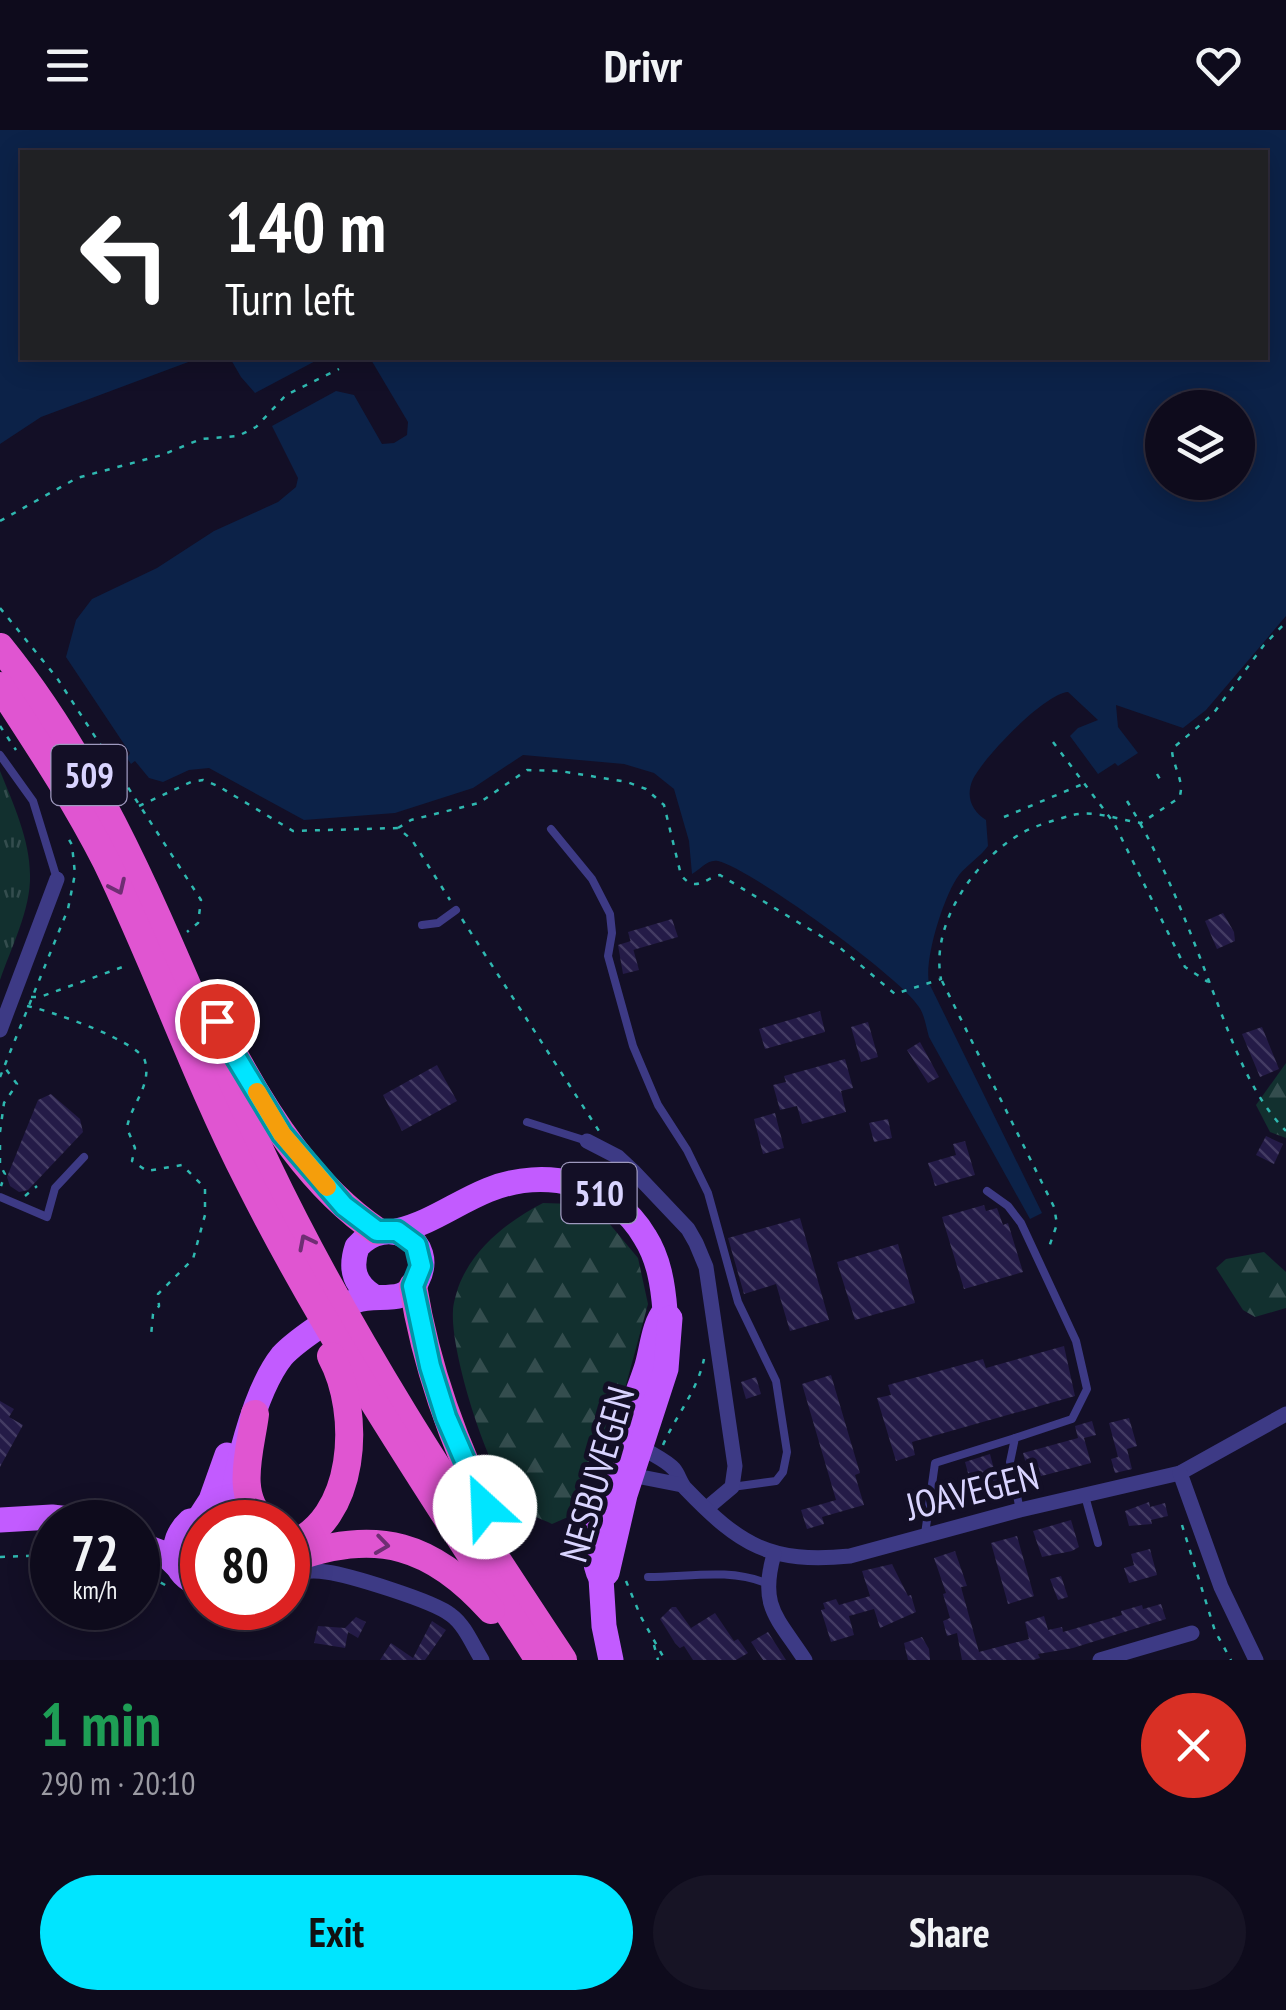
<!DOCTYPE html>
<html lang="en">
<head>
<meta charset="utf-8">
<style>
	body { margin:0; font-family:"PT Sans Narrow",sans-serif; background:#171425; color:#f1f3f6; height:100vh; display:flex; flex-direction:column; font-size:38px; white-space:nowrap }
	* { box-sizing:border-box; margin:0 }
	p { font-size:32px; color:#9b9ba3 }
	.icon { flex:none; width:55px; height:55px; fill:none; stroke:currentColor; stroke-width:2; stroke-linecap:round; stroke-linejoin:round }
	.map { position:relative; height:1530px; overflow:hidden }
	.panel { display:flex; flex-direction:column; background:#0e0b1c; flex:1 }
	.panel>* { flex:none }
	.hud { position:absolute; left:20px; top:20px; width:1248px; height:210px; border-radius:0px; box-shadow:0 5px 25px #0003,0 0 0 2px #2e2b3b; background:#202124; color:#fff; overflow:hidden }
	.fabs { position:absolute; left:1145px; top:260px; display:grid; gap:20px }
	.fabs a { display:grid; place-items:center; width:110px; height:110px; border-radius:50%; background:#0e0b1c; box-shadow:0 5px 25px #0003,0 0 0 2px #2e2b3b; font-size:50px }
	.speed { position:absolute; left:30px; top:1370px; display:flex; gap:20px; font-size:50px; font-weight:700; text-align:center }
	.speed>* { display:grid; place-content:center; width:130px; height:130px; border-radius:50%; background:#0e0b1c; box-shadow:0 5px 25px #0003,0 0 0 2px #2e2b3b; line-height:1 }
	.speed small { font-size:25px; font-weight:400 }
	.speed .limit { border:15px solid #d22; background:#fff; color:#111 }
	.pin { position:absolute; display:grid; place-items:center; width:85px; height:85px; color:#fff; margin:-42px; border:5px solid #fff; border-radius:50%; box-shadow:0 2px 10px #0007 }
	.me { position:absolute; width:110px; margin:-55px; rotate:335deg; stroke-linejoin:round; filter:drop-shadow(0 0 8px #0008) }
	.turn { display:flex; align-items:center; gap:35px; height:210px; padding:0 40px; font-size:45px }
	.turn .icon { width:130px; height:130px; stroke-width:2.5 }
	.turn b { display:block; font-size:70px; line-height:85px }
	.round { display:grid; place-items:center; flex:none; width:105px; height:105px; border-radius:52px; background:#171425 }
	.headline { display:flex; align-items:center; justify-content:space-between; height:170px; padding:0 40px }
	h1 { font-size:60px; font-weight:700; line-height:75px; color:#1e9e55 }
	.button { display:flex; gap:20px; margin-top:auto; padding:20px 40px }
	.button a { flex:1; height:115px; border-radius:60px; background:#00e5ff; color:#111; font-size:40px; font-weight:700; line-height:115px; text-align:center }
	.button a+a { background:#171425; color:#f1f3f6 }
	header { display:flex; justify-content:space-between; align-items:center; height:130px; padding:0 40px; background:#0e0b1c; font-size:45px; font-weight:700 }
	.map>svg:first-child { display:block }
</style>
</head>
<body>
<header><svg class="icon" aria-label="menu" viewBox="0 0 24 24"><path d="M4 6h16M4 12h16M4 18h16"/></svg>Drivr<svg class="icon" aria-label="heart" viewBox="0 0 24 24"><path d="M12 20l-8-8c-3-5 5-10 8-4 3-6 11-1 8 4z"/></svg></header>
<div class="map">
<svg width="1286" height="1530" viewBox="0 0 1286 1530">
	<defs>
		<pattern id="grass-tufts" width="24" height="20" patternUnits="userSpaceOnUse" patternTransform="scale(2.5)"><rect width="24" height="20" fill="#12302f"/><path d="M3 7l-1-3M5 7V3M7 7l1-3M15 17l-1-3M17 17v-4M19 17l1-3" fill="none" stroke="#344d4e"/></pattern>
		<pattern id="forest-firs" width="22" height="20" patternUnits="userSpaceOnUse" patternTransform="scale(2.5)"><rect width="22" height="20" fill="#12302f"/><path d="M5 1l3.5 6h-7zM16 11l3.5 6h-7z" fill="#344d4e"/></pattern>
		<pattern id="building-back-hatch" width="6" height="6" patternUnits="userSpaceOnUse" patternTransform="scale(2.5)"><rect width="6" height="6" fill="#241b47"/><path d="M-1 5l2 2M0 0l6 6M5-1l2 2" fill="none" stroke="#433b63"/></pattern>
	</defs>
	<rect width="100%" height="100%" fill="#130f26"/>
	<path fill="url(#grass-tufts)" d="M 0,641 C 13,673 30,710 30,745 C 31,779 11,818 0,850 Z"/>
	<g fill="url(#forest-firs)">
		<polygon points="1286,933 1286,1008 1270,1002 1256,975"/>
		<path d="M 543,1073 L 574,1074 L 608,1092 L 638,1128 L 648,1174 L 617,1288 L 575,1384 L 552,1394 C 542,1389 526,1384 518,1376 C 489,1348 450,1222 453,1181 C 453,1174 456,1165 458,1158 C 472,1119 508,1091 543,1073 Z"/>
		<polygon points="1264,1122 1286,1142 1286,1178 1255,1187 1243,1180 1216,1138 1226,1129"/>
	</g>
	<g fill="#0c2248" fill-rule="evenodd">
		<path d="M 0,0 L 1286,0 L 1286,486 L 1206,580 L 1183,598 L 1116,575 L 1118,597 L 1138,623 L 1118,636 L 1115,633 L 1098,644 L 1070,606 L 1078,598 L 1098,590 L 1068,562 C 1044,564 984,627 973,649 C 965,667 972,681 986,690 L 988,716 C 980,727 968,734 959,745 C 944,765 924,829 929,853 L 1042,1083 L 1030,1089 L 929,907 C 926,897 925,886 919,877 C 903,849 750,738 718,731 C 707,729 700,740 692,744 L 689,711 L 674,659 L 654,643 L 624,634 L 523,625 L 473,658 L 395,683 L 304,690 L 209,638 L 189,640 L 163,652 L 149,648 L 135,631 L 131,634 L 127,628 L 130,623 L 66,527 L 76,490 L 92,469 L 157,438 L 214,401 L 278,372 L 296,357 L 298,348 L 272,296 L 336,261 L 354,265 L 382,314 L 394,313 L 407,305 L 408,292 L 370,228 L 1265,228 L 1265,22 L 22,22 L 22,228 L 199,228 L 41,287 L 0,314 ZM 1162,278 L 1238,278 L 1238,352 L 1162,352 Z"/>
		<polygon points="230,228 321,228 255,263 241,247"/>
	</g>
	<g fill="url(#building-back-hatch)">
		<polygon points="1223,783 1234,802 1235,811 1217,819 1205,791"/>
		<polygon points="672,789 678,807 633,820 628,802"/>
		<polygon points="631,811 639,840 623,844 618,815"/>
		<polygon points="820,881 825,902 765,919 759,899"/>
		<polygon points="868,892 878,927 861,932 851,897"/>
		<polygon points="1262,897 1279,939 1260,947 1242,904"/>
		<polygon points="920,912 939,947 928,953 907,920"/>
		<polygon points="845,929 853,958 841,961 846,982 802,994 797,976 780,980 773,955 786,952 784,946"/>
		<polygon points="437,935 457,971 402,1001 383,965"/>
		<polygon points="51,964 80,989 83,1002 28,1060 19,1062 10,1056 7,1047 38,970"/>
		<polygon points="775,983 784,1018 763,1024 754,989"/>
		<polygon points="888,989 892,1008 874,1012 869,993"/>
		<polygon points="1266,1006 1283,1014 1274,1034 1256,1025"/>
		<polygon points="965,1011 975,1045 935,1056 928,1033 956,1025 953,1014"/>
		<polygon points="984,1075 986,1081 997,1078 1003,1095 1008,1093 1023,1142 964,1159 942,1087"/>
		<polygon points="800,1088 829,1190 790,1201 776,1154 744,1164 728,1108"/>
		<polygon points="898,1114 915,1173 855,1190 837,1132"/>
		<polygon points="1064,1216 1075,1266 912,1312 915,1325 896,1331 877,1268 891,1265 888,1255 983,1229 986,1238"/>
		<polygon points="831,1245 860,1343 855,1345 864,1375 822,1387 824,1394 807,1399 801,1380 836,1370 802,1254"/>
		<polygon points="756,1247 761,1264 746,1269 741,1252"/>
		<polygon points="0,1271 14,1279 9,1287 23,1295 0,1337"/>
		<polygon points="1129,1288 1137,1316 1127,1319 1132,1339 1115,1343 1111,1329 1118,1327 1109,1293"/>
		<polygon points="1092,1291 1096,1305 1084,1308 1091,1333 1030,1349 1023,1323 1078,1308 1075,1296"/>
		<polygon points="990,1324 999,1358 974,1365 965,1332"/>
		<polygon points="1149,1372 1150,1377 1165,1373 1168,1386 1151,1390 1152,1394 1129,1396 1125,1381"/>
		<polygon points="1071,1390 1079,1417 1072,1421 1042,1427 1033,1401"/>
		<polygon points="1017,1406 1034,1466 1008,1474 991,1413"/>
		<polygon points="1150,1419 1157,1445 1129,1453 1124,1438 1134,1435 1131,1424"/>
		<polygon points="955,1421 967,1456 961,1457 979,1522 1029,1509 1025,1492 1044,1486 1048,1500 1062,1497 1063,1502 1122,1485 1121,1481 1142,1475 1143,1479 1161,1474 1166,1489 1073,1518 1038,1524 1040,1528 1033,1530 962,1530 957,1503 947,1506 943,1491 950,1488 943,1464 946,1463 934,1428"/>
		<polygon points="892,1434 908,1466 911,1465 916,1482 880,1498 874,1479 849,1486 854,1505 831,1512 821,1480 825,1479 823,1473 836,1469 839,1475 870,1466 862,1441"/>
		<polygon points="1061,1446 1068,1467 1058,1470 1050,1449"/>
		<polygon points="672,1477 676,1477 691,1498 715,1483 734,1511 738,1509 748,1523 736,1530 693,1530 684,1516 680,1518 675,1513 660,1489"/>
		<polygon points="356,1487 366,1492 358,1508 348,1502 345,1518 314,1513 318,1496 345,1498"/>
		<polygon points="432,1491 446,1500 425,1530 380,1530 391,1513 413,1528"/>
		<polygon points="768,1502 786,1530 763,1530 751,1512"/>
		<polygon points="922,1507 929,1519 930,1530 908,1530 904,1513"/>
	</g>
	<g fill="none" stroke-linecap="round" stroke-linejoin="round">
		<g stroke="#2fb8b0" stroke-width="2.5" stroke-dasharray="5 8" stroke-linecap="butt">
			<polyline points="0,391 77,348 162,325 201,309 238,306 256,297 286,265 339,239"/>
			<polyline points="0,478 57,548 201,770 198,793 187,802"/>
			<polyline points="0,596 16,620"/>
			<polyline points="1053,612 1114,693 1185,837 1208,852"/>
			<polyline points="1157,644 1161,651"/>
			<path d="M 1127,671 C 1163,729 1188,796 1212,859 C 1231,908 1249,963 1286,1001"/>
			<polyline points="139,676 191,652 203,650 218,656 293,701 398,698 412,710 450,770"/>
			<polyline points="1004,687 1083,654"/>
			<path d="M 398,698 L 411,690 L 479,673 L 527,640 L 560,641 L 627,652 L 646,659 L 664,675 L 681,745 C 695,763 704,749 720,745 L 839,817 L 895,864 L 941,849 C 930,794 975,729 1022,703 C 1036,695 1058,689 1073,685 C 1096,680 1119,690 1141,693 L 1179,668 C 1186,652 1172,636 1172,619 L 1213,584 L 1264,515 L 1286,492"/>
			<polyline points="462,789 599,1001"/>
			<polyline points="942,851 1054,1077 1057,1094 1048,1120"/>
			<polyline points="31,867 40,867 128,835"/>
			<path d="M 27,876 C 48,880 139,911 145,931 C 152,956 130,976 127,998 L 135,1018 L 132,1031 L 147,1041 L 182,1035 L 205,1058 L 205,1085 L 193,1129 L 158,1164 L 159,1176 L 153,1184 L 151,1206"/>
			<polyline points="0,947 68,779 75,744 72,715 66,704"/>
			<polyline points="0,1002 4,973 17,954 5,938"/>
			<polyline points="0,1015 0,1035 5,1044 1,1056"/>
			<polyline points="25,1066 37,1056"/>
			<path d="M 663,1315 C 676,1285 697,1262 704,1229"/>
			<polyline points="1182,1395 1215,1501 1231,1530"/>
			<polyline points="0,1427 52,1425"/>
			<polyline points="138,1440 167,1456"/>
			<polyline points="626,1451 641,1487 665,1530"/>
			<polyline points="654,1515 658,1530"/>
		</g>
		<g stroke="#3d3a85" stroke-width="8">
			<polyline points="0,625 33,671 57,749"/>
			<polyline points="551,699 592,749 610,784 612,803 608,826 633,916 658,975 687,1020 708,1063 738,1172 776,1251 787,1322 783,1342 776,1351 732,1357"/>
			<polyline points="422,795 438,793 456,780"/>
			<polyline points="527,992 587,1011"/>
			<polyline points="987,1061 1008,1076 1021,1093 1076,1211 1087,1259 1072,1289 1015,1308 1010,1332 1020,1380"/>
			<polyline points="0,1067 47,1087 55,1058 84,1027"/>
			<polyline points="1085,1366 1098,1413"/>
			<polyline points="925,1404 935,1333 1015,1308"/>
			<path d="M 648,1447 C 689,1447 728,1438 766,1453"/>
		</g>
		<g stroke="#3d3a85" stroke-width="15">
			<polyline points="0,900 57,749"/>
			<polyline points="587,1011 618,1027 633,1041 688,1099 696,1113 706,1137 735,1336 732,1357 707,1378"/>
			<path d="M 637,1318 L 641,1317 C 651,1324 666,1330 674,1339 C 679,1345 680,1353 686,1359 C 740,1415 770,1434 850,1426 L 1020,1380 L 1180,1343 L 1286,1284"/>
			<polyline points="628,1341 631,1345 682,1355"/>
			<polyline points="1180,1343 1221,1457 1256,1530"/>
			<path d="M 774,1424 C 759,1477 777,1487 805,1530"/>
			<path d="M 288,1446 C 300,1441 312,1440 326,1442 C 349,1445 434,1471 451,1485 C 465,1495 473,1516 482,1530"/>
			<polyline points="1100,1530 1192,1503"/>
		</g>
		<g stroke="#c25bff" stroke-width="25">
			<path d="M 397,1101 C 431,1093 456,1073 488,1060 C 545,1037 613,1052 645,1107 C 659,1129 663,1155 665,1181 C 653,1195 652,1221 646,1239 C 631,1285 576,1406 601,1448"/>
			<polyline points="200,1387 211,1370 227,1325"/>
			<polyline points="0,1390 52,1387 96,1392"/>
			<path d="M 232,1392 C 231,1349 255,1260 282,1226 C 294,1213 310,1203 324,1193 C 334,1186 344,1175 355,1171 C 377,1162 403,1177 417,1151 C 438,1111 387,1083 357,1117 C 350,1138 354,1154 373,1166"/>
			<polyline points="138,1414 165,1424 178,1437"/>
			<path d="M 202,1455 C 170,1446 167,1412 190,1391 L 214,1387"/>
			<polyline points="611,1530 604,1496 601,1448 607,1443 625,1365 666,1239 670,1188"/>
		</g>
		<g stroke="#e055d1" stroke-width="28">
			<path d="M 0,517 C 125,671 182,859 267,1035 C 350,1209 457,1370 563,1530"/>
			<path d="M 0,556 C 37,613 75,670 106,731 C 157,836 195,946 248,1050 C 332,1217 438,1373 539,1530"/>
			<path d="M 230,917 C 266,985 313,1058 377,1101"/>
			<path d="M 413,1156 C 427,1243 457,1323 497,1400"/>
			<path d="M 255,1284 C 251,1318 233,1368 266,1392"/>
			<path d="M 288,1416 C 357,1391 362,1283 331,1226"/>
			<path d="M 294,1428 C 377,1398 433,1415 491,1480"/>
		</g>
	</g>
	<defs><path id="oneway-chevron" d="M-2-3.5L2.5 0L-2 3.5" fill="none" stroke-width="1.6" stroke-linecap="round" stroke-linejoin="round" transform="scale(2.5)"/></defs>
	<g stroke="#6f2e73">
		<use href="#oneway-chevron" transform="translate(118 757) rotate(65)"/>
		<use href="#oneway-chevron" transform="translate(306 1112) rotate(-117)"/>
		<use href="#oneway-chevron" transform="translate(382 1415) rotate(8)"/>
	</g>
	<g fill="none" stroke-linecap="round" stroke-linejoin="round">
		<defs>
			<polyline id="route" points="217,891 232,921 282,1004 344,1076 377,1101 397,1101 416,1115 421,1136 413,1156 430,1236 446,1287 485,1377"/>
		</defs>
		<use href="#route" stroke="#0095a6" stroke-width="25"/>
		<use href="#route" stroke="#00e5ff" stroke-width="18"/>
		<polyline stroke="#f59e0b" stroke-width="18" points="257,962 282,1004 327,1057"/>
	</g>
	<g text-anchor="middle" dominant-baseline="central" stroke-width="10" stroke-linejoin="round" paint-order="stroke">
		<g fill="#130f26" stroke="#9e99be" stroke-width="2.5">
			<rect x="51.5" y="615" width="75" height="60" rx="8"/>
			<rect x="561.5" y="1033" width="75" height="60" rx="8"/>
		</g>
		<g font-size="35" font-weight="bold" fill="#d9d4ff">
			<text x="89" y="645">509</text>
			<text x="599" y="1063">510</text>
		</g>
		<g font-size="38" fill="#d9d4ff" stroke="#130f26">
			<text transform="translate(596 1344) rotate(-74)">NESBUVEGEN</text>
			<text transform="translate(972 1360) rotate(-14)">JOAVEGEN</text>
		</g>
	</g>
</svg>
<div class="fabs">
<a><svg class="icon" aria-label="layers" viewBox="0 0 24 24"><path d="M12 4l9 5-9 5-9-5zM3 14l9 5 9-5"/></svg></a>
</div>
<div class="speed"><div>72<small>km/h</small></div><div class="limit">80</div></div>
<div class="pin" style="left:217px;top:891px;background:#d93025"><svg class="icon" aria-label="arrive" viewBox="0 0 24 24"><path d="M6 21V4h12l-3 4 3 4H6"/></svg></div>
<svg class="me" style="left:485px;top:1377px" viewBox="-20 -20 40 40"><circle r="19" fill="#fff"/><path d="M0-13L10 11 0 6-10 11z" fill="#00e5ff"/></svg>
<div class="hud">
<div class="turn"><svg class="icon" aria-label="left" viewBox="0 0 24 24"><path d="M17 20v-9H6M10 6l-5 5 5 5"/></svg><div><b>140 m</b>Turn left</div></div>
</div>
</div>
<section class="panel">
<div class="headline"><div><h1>1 min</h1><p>290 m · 20:10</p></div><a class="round" style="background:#d93025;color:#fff"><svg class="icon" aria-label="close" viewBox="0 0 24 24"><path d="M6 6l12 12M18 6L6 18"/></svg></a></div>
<div class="button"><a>Exit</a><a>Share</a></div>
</section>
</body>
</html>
